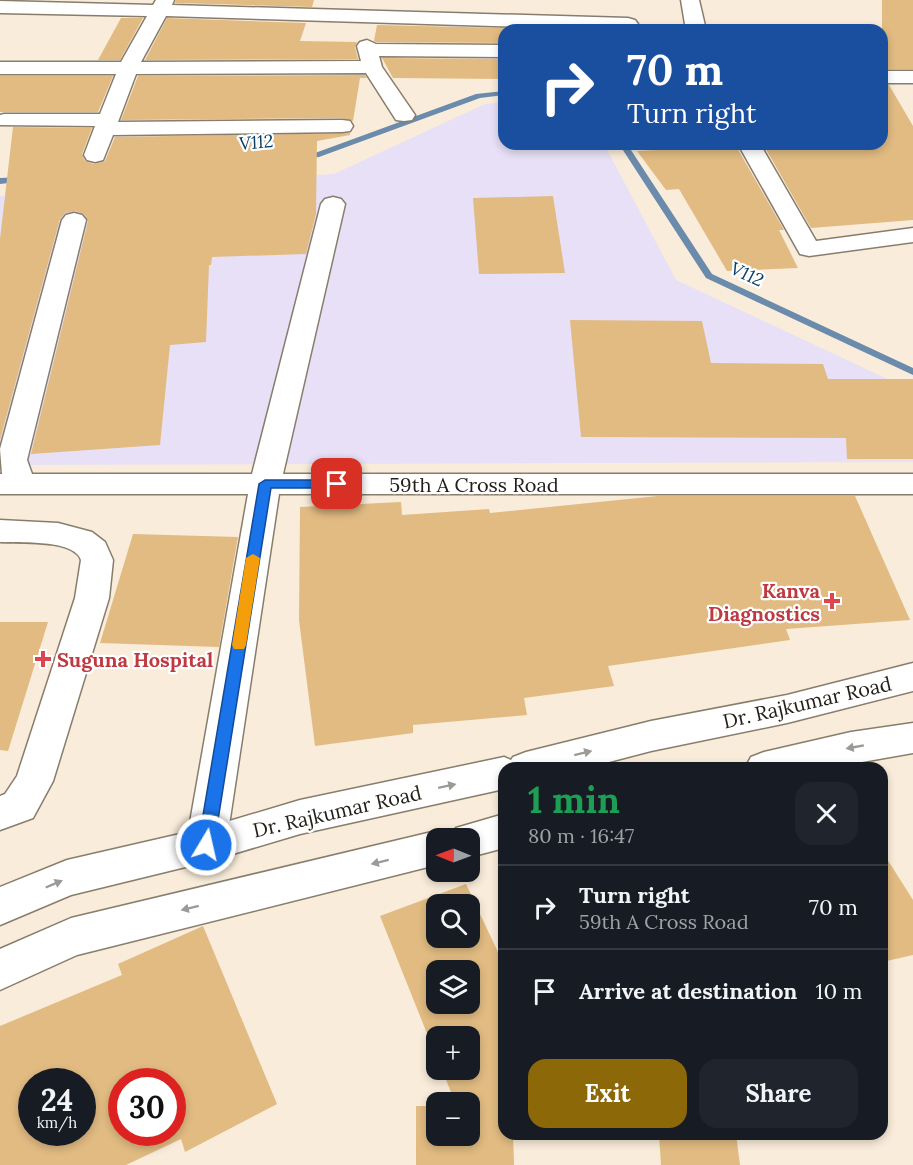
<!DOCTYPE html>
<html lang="en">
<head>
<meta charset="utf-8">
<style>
	body { margin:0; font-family:Lora,serif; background:#20242c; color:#f1f3f6; height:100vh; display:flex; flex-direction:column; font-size:22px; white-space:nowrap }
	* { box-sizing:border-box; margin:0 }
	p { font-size:20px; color:#9ea1a6 }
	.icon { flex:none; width:33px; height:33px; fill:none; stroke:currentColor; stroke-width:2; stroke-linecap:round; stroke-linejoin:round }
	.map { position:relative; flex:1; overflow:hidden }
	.drawer { position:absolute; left:498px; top:762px; width:390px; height:378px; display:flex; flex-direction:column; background:#171b24; border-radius:18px; box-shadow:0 3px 9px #0003 }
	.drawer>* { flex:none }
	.top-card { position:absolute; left:498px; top:24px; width:390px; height:126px; border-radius:18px; box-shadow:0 3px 9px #0003; background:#1a4fa0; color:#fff; overflow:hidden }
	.needle { width:39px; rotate:271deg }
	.buttons { position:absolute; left:426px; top:828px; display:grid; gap:12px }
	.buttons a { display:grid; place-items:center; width:54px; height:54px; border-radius:12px; background:#171b24; box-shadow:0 3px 9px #0003; font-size:30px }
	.speed { position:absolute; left:18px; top:1068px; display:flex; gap:12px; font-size:30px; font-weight:700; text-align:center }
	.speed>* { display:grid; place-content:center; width:78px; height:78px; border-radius:50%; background:#171b24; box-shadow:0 3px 9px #0003; line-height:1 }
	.speed small { font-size:15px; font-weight:400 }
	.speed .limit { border:9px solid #d22; background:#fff; color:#111 }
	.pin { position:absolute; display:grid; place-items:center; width:51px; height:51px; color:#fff; margin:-26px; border-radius:12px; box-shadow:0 3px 9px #0006 }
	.me { position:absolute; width:66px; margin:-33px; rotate:9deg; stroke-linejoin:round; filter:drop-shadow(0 0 4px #0008) }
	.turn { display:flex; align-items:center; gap:21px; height:126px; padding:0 30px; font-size:27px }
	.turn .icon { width:78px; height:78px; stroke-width:2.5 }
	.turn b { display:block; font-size:42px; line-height:51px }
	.round { display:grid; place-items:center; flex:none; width:63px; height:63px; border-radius:18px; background:#20242c }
	.headline { display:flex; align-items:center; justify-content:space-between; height:102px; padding:0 30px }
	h1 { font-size:36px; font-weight:700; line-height:45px; color:#1e9e55 }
	.button { display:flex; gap:12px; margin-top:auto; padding:12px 30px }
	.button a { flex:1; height:69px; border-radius:18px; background:#8c6809; color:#fff; font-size:24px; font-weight:700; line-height:69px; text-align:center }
	.button a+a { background:#20242c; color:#f1f3f6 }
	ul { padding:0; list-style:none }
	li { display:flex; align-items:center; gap:18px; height:84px; padding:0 30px; border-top:2px solid #363941 }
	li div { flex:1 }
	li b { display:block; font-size:22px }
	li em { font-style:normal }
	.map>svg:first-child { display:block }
</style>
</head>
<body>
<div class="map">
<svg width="913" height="1165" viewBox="0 0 913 1165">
	<rect width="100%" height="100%" fill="#f9ecda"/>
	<polygon fill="#e7e0f6" points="504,102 504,144 604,144 676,280 898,384 913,386 913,462 0,465 0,196 334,174 485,104"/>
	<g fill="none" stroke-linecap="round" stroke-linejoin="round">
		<g fill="#6a8bab" fill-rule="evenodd">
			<polygon points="504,91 504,95 480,98 319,157 300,159 296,157 315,153 476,94"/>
			<polygon points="619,144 627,144 712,274 913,368 913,375 706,278"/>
			<polygon points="23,177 26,177 26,181 0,184 0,178"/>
		</g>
	</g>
	<g fill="#e1bb82" fill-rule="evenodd">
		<polygon points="176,0 314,0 312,7 175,3"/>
		<rect x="882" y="0" width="31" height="69"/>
		<polygon points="121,18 143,18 120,60 98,60"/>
		<polygon points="167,18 306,23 300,41 357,42 355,47 358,59 145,60"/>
		<polygon points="377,25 504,28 504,43 376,42 374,41"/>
		<polygon points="382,58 504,59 504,79 393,78"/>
		<polygon points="365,75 367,78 360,78 353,121 342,118 121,120 138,76"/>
		<polygon points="0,76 113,76 98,112 0,112"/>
		<polygon points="882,85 889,85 913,126 913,220 811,228 763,144 882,144"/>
		<polygon points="13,127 92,128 82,154 85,161 94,164 105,161 115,137 350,133 350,135 317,141 316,214 306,254 212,257 211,265 209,265 206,342 170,345 160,445 31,454 88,221 84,214 75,211 65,213 60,219 0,440 0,239"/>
		<polygon points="736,146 784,230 779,230 798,268 727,271 679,189 666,190 637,151"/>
		<polygon points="553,196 565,273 479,274 473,198"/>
		<polygon points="570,320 702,321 711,363 823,364 828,379 913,379 913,459 847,459 846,438 581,437"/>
		<polygon points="658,496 855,496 910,620 786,629 790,640 608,666 614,686 524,698 527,715 413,725 413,733 315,746 299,620 300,507 401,502 402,515 489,509 490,513"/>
		<polygon points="133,534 238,537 219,647 100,643"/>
		<polygon points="0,622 48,622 8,751 0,750"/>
		<polygon points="882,851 913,900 913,955 882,962"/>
		<path d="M 466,884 L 504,965 L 504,1134 L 513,1134 L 514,1165 L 416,1165 L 416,1106 L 436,1106 L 436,1136 L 470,1136 L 470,1102 L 455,1102 L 442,1070 L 470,1070 L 470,1036 L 436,1036 L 436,1056 L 380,916 ZM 436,904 L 470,904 L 470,938 L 436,938 ZM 436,970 L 470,970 L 470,1004 L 436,1004 Z"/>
		<path d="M 203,926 L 277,1104 L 185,1152 L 181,1139 L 126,1165 L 0,1165 L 0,1026 L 122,975 L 118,964 ZM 32,1082 L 82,1082 L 82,1132 L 32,1132 ZM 122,1082 L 172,1082 L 172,1132 L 122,1132 Z"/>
		<polygon points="659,1134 736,1134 740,1165 661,1165"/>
	</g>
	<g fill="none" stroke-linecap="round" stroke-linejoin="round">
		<defs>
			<g id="minor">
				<polygon points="156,0 174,0 172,5 628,18 635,20 638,24 635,28 628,30 166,16 141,62 361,61 357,46 360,42 367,40 376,44 504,45 504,57 379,56 382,67 415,115 412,120 404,121 396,120 366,73 136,74 118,122 342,120 350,121 353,126 350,131 342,132 113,135 103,160 95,162 87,160 84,155 95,126 0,125 0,115 4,114 100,114 116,74 0,74 0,62 121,62 147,16 0,13 0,1 153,5"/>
				<polygon points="681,0 699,0 706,30 686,30"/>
				<rect x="882" y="71" width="31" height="12"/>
				<polygon points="738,144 760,144 816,241 913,228 913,242 809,256 800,254"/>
				<polygon points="333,197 341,199 345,204 283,474 913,474 913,494 279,494 226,845 220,857 206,862 192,857 186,845 248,494 0,494 0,474 2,474 0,449 62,220 66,215 74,213 82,215 86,220 27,460 32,474 252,474 321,204 325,199"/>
				<path d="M 0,520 L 58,523 L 92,532 L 105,542 L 113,560 L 109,598 L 53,781 L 33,818 L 0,830 L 0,796 L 5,794 L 17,776 L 75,598 L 81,560 C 74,539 19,543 0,542 Z"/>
			</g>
			<g id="major">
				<polygon points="913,663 913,691 787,723 651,751 586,768 504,768 504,789 300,834 206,862 71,895 0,925 0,887 67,860 206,828 300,800 504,757 511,760 513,757 526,752 651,721 787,695"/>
				<polygon points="913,723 913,753 828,768 745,768 751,757 764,752 851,732"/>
				<polygon points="504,814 504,848 470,857 470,838 436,838 436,865 77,955 0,990 0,949 71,918 436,831 451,838 456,828"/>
			</g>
		</defs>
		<use href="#minor" stroke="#887d6c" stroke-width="3"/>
		<use href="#major" stroke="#887d6c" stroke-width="3"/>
		<use href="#minor" fill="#fff" fill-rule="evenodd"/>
		<use href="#major" fill="#fff" fill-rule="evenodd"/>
	</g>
	<defs><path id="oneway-solid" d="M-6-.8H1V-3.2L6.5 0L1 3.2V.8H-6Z" transform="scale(1.5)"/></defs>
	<g fill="#9c9a97">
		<use href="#oneway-solid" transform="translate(855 747) rotate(170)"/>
		<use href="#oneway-solid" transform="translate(583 753) rotate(-14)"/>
		<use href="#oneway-solid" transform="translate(447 786) rotate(-12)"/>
		<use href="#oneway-solid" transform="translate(380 862) rotate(166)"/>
		<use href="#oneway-solid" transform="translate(54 884) rotate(-23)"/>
		<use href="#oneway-solid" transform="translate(190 908) rotate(166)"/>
	</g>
	<polygon fill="#1a73e8" stroke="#114b97" stroke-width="1.5" points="265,480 337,480 344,484 337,488 271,488 214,845 212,850 206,852 200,850 198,845 259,484"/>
	<polygon fill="#f59e0b" points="253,554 260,558 246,645 244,649 234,649 232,645 246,558"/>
	<g fill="#e0444e" stroke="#fff" stroke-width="2">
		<path d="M829 592h6v6h6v6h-6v6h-6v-6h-6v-6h6z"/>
		<path d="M40 650h6v6h6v6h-6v6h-6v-6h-6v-6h6z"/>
	</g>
	<g text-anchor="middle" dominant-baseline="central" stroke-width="4.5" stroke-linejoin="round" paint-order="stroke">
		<g font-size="18" font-style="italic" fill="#073f6b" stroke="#fff">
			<text transform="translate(256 142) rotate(-5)">V112</text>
			<text transform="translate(747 274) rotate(25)">V112</text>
		</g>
		<g font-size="20" fill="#231e18" stroke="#fff">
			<text x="474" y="484">59th A Cross Road</text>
			<text transform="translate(807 702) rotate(-13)">Dr. Rajkumar Road</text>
			<text transform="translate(337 811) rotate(-13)">Dr. Rajkumar Road</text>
		</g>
		<g font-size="20" font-weight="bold" fill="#be3a42" stroke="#fff" text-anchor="end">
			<text x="820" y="590">Kanva<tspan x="820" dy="23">Diagnostics</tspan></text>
			<text x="57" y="659" text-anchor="start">Suguna Hospital</text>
		</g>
	</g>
</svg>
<div class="buttons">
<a><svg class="needle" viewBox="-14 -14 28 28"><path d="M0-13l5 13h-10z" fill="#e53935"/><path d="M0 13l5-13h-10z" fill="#9ea1a6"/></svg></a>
<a><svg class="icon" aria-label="search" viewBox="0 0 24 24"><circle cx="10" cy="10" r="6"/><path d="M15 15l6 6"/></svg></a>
<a><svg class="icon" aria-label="layers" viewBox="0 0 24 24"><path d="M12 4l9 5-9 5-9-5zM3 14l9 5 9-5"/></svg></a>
<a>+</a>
<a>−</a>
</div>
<div class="speed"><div>24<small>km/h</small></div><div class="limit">30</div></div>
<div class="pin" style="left:337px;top:484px;background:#d93025"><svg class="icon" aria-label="arrive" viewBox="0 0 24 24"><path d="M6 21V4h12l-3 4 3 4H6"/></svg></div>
<svg class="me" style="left:206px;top:845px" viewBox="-20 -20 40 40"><circle r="17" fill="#1a73e8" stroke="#fff" stroke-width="3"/><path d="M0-11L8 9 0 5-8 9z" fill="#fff"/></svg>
<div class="top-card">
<div class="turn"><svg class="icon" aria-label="right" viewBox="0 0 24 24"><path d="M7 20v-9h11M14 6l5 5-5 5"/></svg><div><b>70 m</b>Turn right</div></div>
</div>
<section class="drawer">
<div class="headline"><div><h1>1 min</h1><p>80 m · 16:47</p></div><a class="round"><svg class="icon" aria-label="close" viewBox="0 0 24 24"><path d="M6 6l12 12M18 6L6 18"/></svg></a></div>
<ul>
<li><svg class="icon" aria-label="right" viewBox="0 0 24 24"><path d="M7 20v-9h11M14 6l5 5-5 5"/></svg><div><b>Turn right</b><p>59th A Cross Road</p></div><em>70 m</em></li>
<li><svg class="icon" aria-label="arrive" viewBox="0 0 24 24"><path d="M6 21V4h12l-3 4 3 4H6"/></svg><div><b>Arrive at destination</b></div><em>10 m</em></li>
</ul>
<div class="button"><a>Exit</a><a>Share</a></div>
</section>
</div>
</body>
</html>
